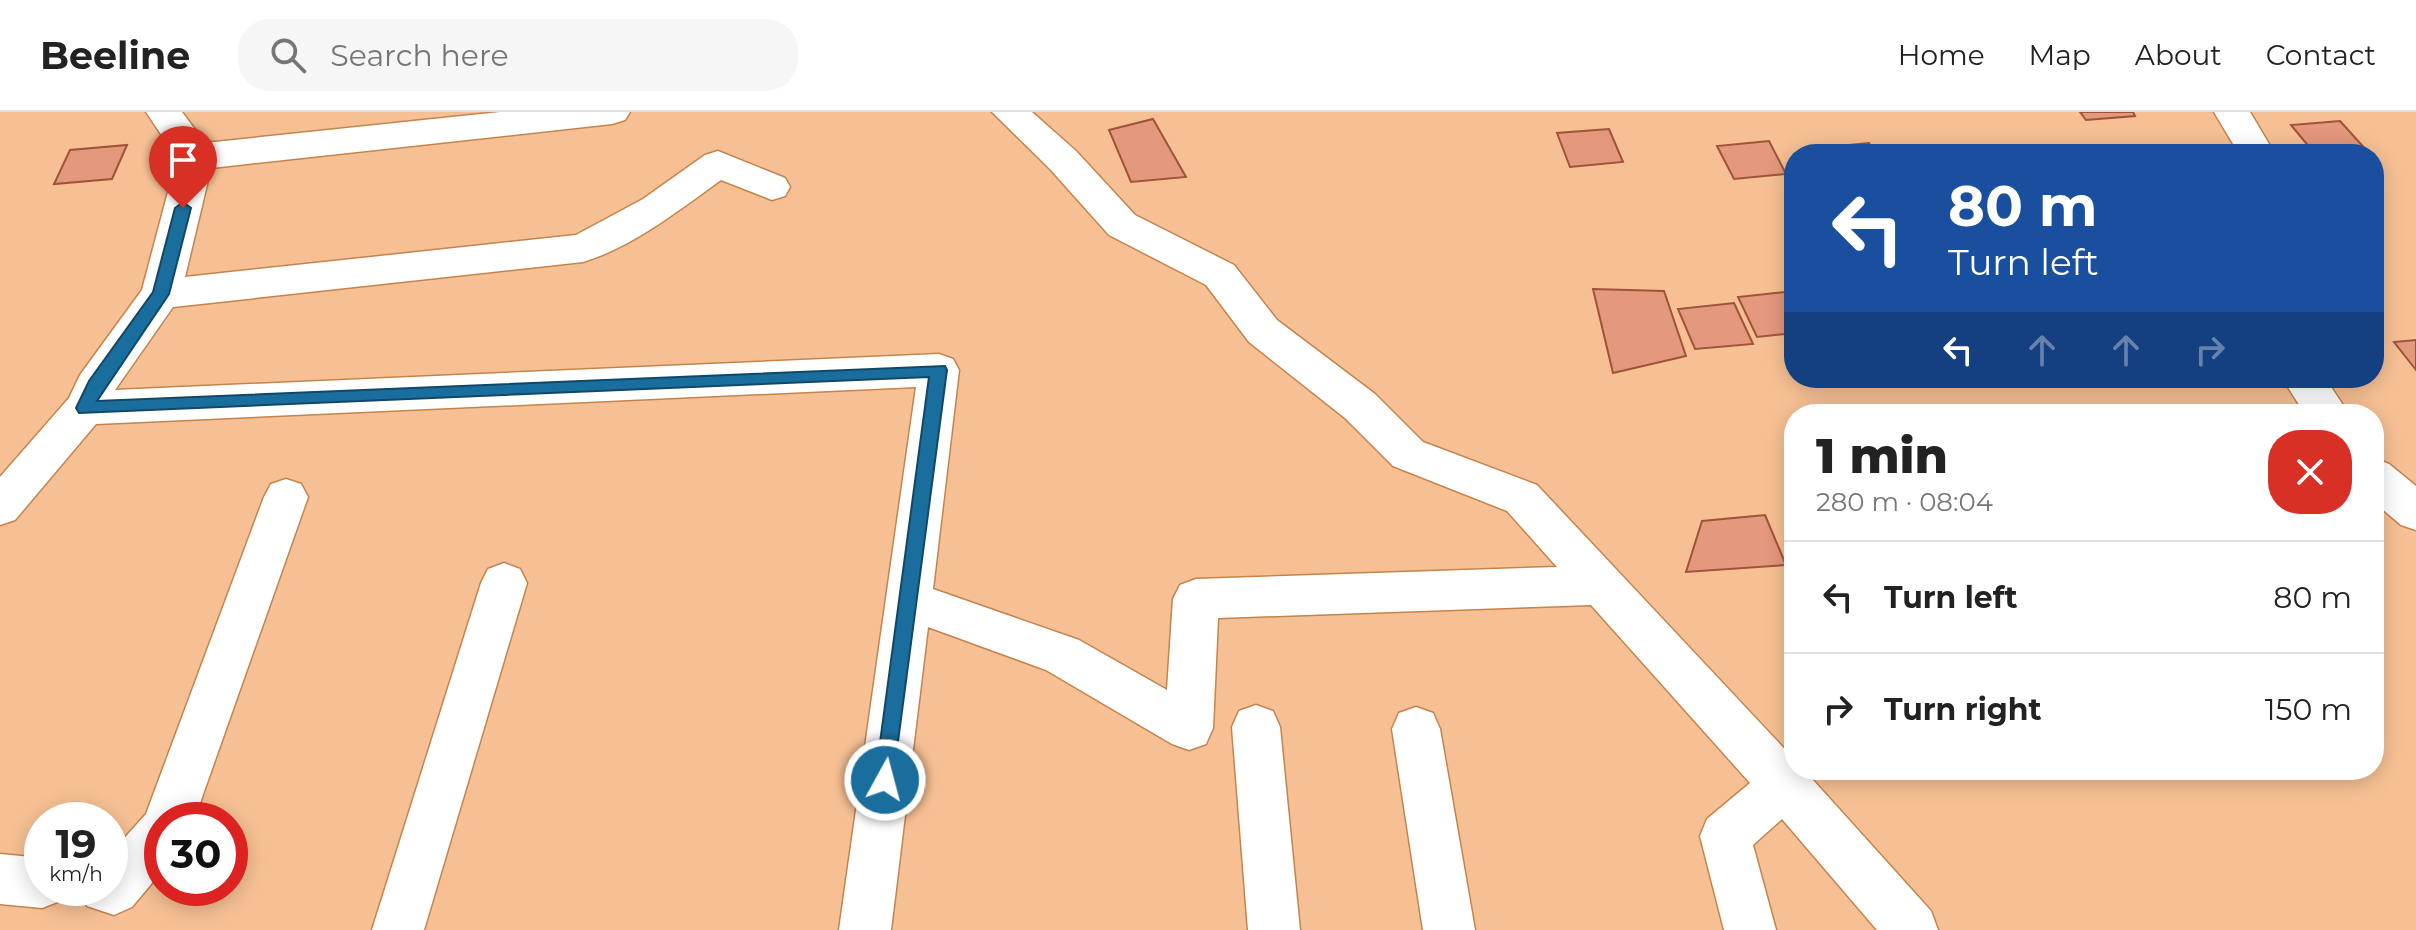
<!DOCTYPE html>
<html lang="en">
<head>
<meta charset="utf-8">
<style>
	body { margin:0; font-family:Montserrat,sans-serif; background:#f6f6f6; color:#222; height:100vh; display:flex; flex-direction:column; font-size:30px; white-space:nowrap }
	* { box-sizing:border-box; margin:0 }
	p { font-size:26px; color:#767676 }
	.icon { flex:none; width:44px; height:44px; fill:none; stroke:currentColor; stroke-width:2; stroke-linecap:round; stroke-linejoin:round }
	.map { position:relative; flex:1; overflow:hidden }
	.panel { position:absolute; left:1784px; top:292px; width:600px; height:376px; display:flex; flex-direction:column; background:#fff; border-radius:32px; box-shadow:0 4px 20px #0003 }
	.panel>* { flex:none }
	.guide { position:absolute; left:1784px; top:32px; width:600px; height:244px; border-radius:32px; box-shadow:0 4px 20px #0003; background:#1a4fa0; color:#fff; overflow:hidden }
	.speed { position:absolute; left:24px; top:690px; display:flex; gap:16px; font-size:40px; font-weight:700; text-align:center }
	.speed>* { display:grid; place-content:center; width:104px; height:104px; border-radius:50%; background:#fff; box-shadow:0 4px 20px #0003; line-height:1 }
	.speed small { font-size:20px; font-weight:400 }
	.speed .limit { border:12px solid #d22; background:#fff; color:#111 }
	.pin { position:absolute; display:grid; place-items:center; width:68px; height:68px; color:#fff; margin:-82px -34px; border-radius:50% 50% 50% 0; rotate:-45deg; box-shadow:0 0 8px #0007 }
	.pin .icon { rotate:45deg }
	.me { position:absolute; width:88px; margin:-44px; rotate:7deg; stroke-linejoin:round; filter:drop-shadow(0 0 6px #0008) }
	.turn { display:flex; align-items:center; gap:28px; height:168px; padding:0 32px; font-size:36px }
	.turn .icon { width:104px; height:104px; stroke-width:2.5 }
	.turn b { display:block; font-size:56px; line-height:68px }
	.lanes { display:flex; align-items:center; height:76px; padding:0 32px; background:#0003; justify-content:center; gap:40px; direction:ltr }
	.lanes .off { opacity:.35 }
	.round { display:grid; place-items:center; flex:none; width:84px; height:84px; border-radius:32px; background:#f6f6f6 }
	.overview { display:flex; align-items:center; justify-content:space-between; height:136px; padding:0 32px }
	h1 { font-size:48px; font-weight:800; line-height:60px }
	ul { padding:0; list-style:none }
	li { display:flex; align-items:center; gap:24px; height:112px; padding:0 32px; border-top:2px solid #e0e0e0 }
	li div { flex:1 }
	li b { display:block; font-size:30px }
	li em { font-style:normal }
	header { display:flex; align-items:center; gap:48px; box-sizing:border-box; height:112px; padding:0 40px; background:#fff; border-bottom:2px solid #e0e0e0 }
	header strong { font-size:38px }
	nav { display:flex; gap:44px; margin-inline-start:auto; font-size:28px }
	.search { width:560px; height:72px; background:#f6f6f6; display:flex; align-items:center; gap:20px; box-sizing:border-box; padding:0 28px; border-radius:32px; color:#767676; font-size:30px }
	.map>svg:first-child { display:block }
</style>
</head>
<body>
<header>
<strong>Beeline</strong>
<div class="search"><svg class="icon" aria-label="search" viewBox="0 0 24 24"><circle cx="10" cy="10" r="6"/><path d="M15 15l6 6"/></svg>Search here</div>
<nav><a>Home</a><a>Map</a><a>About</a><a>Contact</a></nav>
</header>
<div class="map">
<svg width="2416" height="818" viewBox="0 0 2416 818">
	<rect width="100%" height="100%" fill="#f7c094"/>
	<g fill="#e4987e" stroke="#9f5439" stroke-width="2">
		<polygon points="2080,0 2133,0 2135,4 2086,8"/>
		<polygon points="1153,7 1186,65 1131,70 1109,18"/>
		<polygon points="2340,9 2369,41 2315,42 2291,13"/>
		<polygon points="1609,17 1623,50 1570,55 1557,21"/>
		<polygon points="1769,29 1786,62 1734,67 1717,34"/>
		<polygon points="1869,31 1875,42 1821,42 1817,36"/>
		<polygon points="127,33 112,67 54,72 70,38"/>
		<polygon points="1593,177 1664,179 1686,244 1613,261"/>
		<polygon points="1794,179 1794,221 1757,225 1738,185"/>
		<polygon points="1734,191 1753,232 1695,237 1678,197"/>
		<polygon points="2416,228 2416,258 2394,230"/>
		<polygon points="1765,403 1786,453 1686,460 1702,409"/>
	</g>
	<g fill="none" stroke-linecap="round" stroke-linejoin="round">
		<defs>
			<g id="street">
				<path d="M 146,0 L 182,0 L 205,31 L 500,0 L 630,0 L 625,8 L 612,12 L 211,56 L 185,165 L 576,123 L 643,87 L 705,43 L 718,39 L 785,66 L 790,75 L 785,84 L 772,88 L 721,68 C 679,98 633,135 583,150 L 173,195 L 115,278 L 939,242 L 953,247 L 959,258 L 933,477 L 1079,528 L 1167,578 L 1173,487 L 1180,473 L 1196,467 L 1557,455 L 1507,399 L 1393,354 L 1345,306 L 1249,230 L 1206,173 L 1109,123 L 1050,57 L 992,0 L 1032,0 L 1076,39 L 1135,103 L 1234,153 L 1277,208 L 1375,282 L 1423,330 L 1537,373 L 1794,647 L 1794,658 L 1804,658 L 1931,799 L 1938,818 L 1877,818 L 1782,707 L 1753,733 L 1776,818 L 1724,818 L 1700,724 L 1707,707 L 1750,671 L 1591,493 L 1218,506 L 1213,616 L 1206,632 L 1189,638 L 1172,632 L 1046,558 L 928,515 L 891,818 L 839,818 L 916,275 L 96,312 L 15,408 L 0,413 L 0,365 L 69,286 L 80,263 L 142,178 L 177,46 Z"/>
				<polygon points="2214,0 2250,0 2275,42 2239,42"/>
				<polygon points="2282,266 2325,266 2349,302 2305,302"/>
				<polygon points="2374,346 2389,352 2416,374 2416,418 2401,413 2374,390"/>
				<polygon points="286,367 301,372 308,385 194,708 162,708 162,759 132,795 114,803 87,794 79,776 110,776 110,742 146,702 264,385 271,372"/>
				<polygon points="504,451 520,457 527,471 424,818 372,818 481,471 488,457"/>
				<polygon points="1256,593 1273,599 1280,615 1300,818 1248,818 1232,615 1239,599"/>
				<polygon points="1416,595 1433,601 1440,617 1475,818 1423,818 1392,617 1399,601"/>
				<polygon points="0,742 42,746 42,776 66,776 60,789 42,796 0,792"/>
			</g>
		</defs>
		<use href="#street" stroke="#c4844c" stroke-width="3"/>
		<use href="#street" fill="#fff" fill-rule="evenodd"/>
	</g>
	<polygon fill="#1a6e9e" stroke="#114867" stroke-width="2" points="183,90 191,96 169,182 97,289 945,254 947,258 892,675 885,678 878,675 875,668 929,265 79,301 76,296 89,269 153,180 175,96"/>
</svg>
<div class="speed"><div>19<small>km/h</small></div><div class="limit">30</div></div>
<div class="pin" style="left:183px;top:96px;background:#d93025"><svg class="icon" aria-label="arrive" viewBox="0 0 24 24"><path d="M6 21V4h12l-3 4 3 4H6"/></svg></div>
<svg class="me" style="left:885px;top:668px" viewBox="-20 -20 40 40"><circle r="17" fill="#1a6e9e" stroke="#fff" stroke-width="3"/><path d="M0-11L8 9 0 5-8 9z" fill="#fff"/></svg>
<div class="guide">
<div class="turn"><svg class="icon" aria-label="left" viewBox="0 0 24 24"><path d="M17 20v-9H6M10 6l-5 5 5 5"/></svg><div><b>80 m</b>Turn left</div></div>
<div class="lanes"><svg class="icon" aria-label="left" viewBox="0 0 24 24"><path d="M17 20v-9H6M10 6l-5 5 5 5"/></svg><svg class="icon off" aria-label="ahead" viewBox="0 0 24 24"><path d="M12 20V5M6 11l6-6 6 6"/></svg><svg class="icon off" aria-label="ahead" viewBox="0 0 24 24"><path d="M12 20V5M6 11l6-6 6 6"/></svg><svg class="icon off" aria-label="right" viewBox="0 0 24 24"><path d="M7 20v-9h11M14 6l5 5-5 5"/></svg></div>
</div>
<section class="panel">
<div class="overview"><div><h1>1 min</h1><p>280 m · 08:04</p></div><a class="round" style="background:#d93025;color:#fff"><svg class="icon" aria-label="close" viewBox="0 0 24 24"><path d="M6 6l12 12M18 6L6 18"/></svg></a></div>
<ul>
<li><svg class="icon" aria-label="left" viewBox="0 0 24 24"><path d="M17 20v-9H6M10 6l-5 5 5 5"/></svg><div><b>Turn left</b></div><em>80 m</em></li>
<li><svg class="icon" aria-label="right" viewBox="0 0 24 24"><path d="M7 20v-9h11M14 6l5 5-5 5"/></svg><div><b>Turn right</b></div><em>150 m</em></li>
</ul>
</section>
</div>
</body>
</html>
